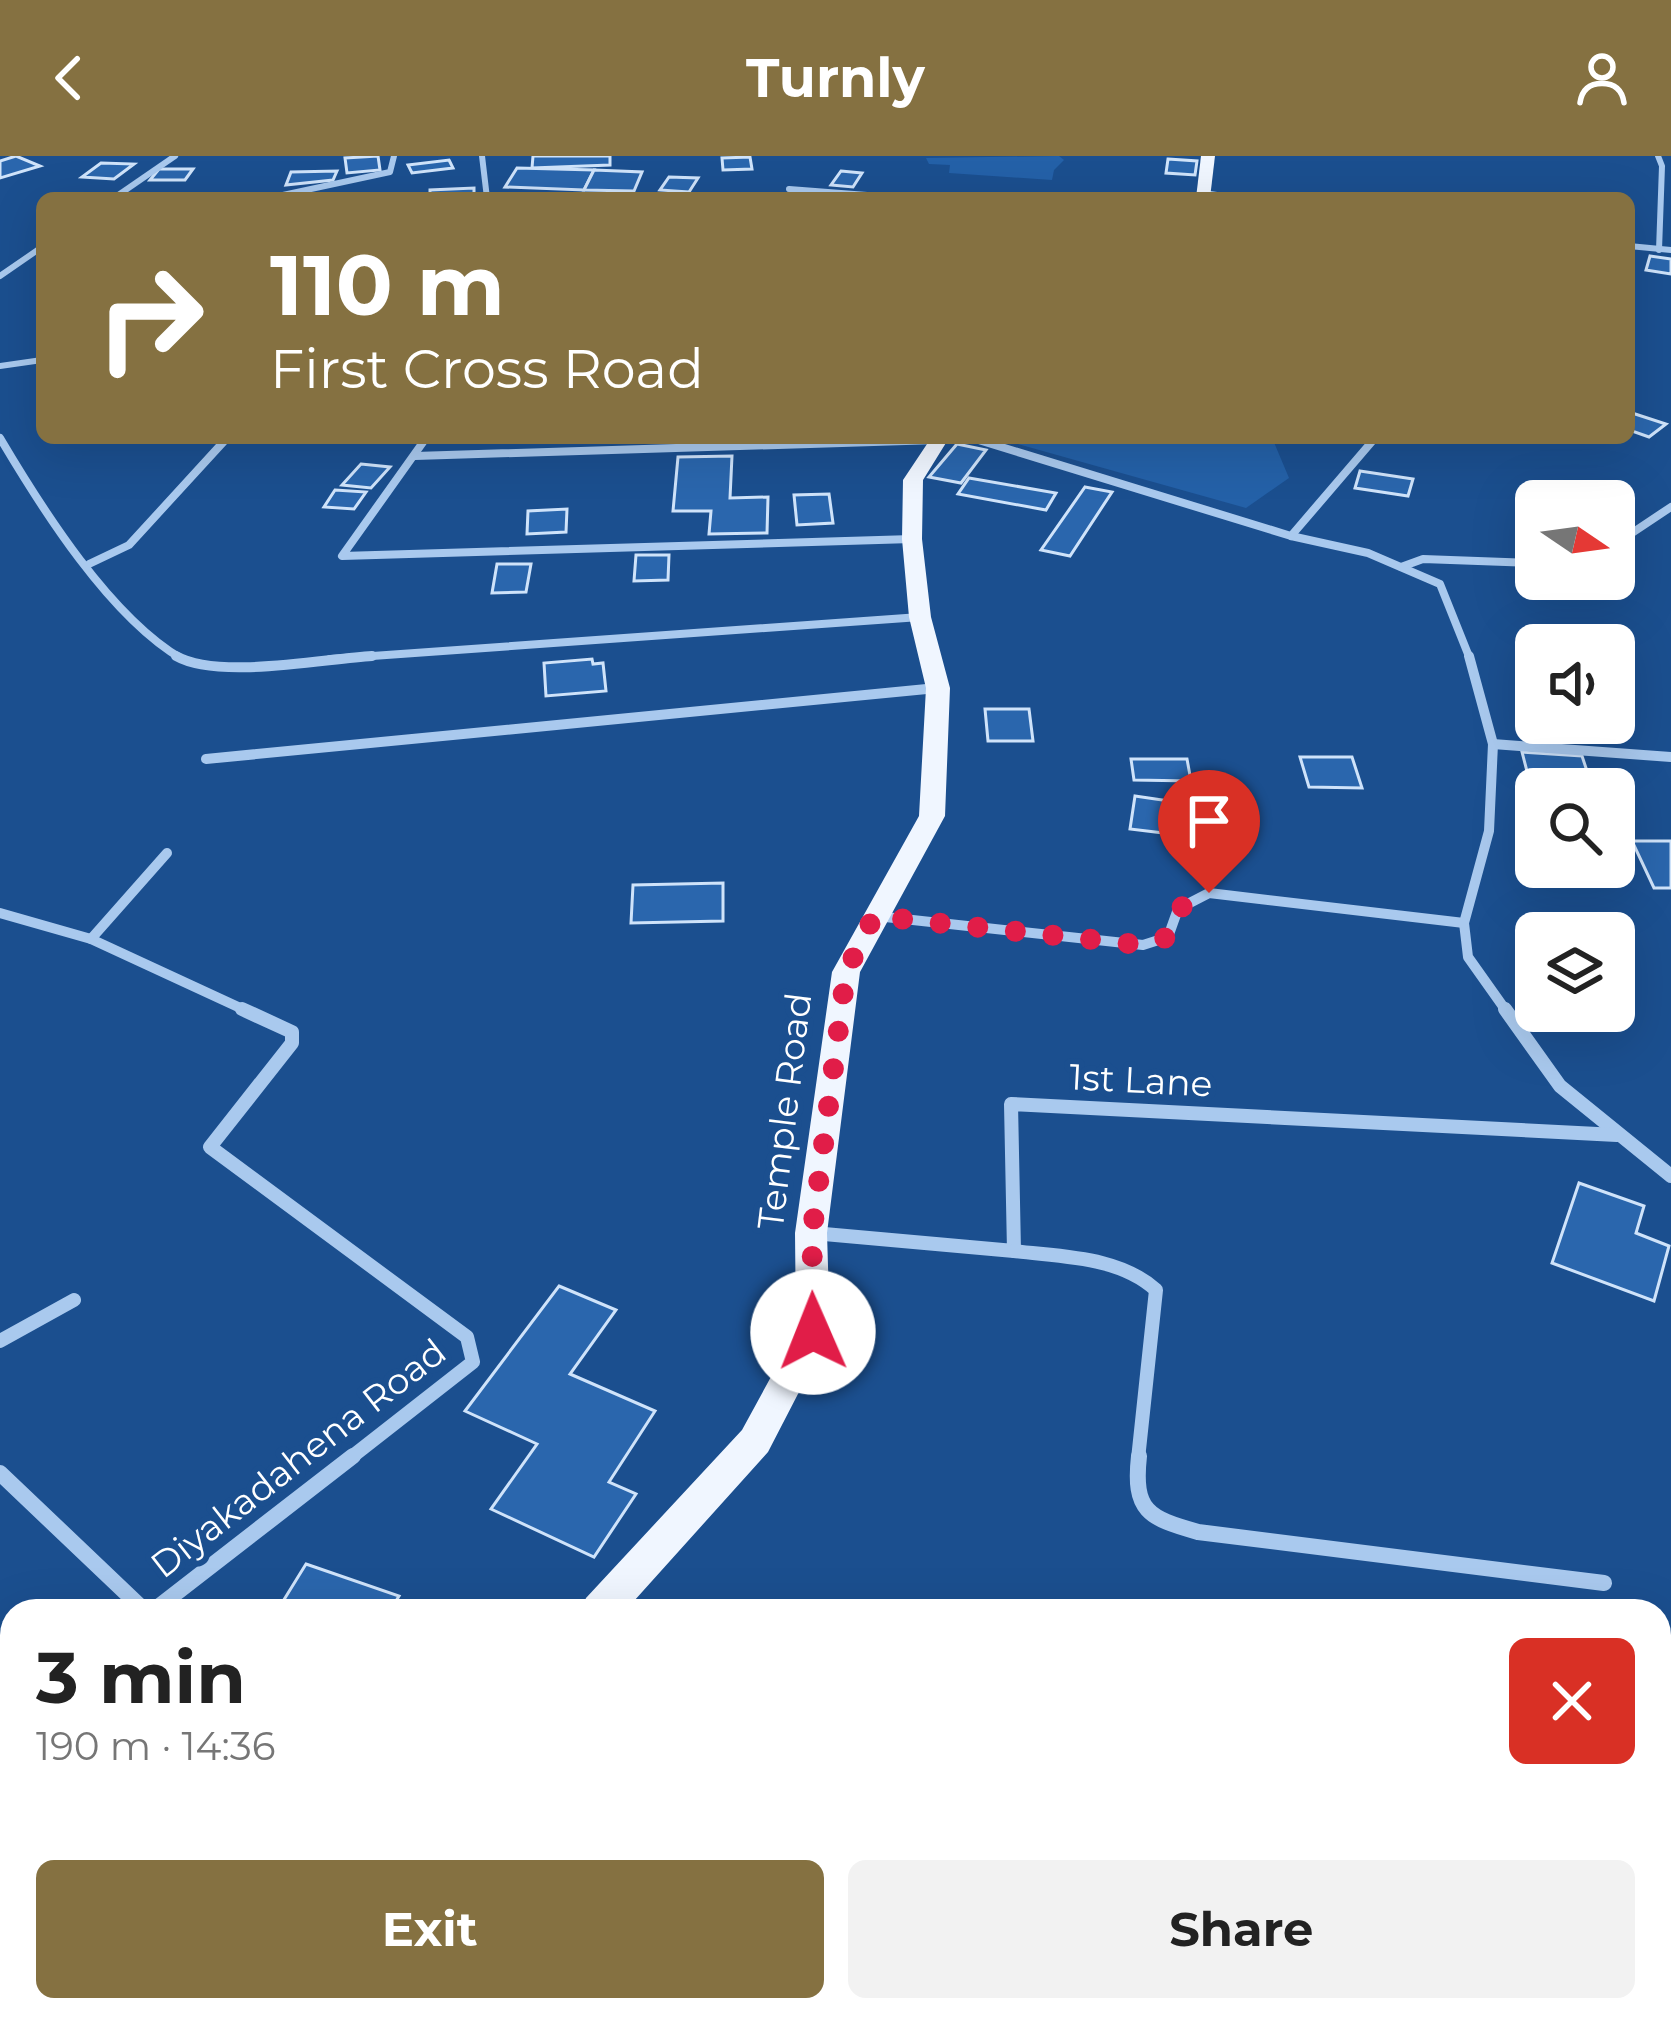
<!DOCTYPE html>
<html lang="en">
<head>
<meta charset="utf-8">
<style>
	body { margin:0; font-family:Montserrat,sans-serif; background:#f2f2f2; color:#222; height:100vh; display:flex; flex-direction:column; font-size:45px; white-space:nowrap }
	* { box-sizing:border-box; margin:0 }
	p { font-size:39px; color:#767676 }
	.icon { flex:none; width:66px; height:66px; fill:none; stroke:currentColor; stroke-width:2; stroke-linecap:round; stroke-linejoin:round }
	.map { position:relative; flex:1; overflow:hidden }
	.details { position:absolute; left:0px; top:1443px; width:1671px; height:423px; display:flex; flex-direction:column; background:#fff; border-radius:36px 36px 0 0; box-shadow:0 12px 48px #0002 }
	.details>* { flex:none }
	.guide { position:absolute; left:36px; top:36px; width:1599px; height:252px; border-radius:18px; box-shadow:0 12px 48px #0002; background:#857141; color:#fff; overflow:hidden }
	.needle { width:78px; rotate:103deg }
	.tools { position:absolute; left:1515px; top:324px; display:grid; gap:24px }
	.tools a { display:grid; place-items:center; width:120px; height:120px; border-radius:18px; background:#fff; box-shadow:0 12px 48px #0002; font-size:60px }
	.pin { position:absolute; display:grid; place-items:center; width:102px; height:102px; color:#fff; margin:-123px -51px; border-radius:50% 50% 50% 0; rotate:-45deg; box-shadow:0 0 12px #0007 }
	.pin .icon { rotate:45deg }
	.me { position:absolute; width:132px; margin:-66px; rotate:359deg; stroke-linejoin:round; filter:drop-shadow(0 0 9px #0008) }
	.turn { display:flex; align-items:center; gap:42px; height:252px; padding:0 36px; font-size:54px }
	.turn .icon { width:156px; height:156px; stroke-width:2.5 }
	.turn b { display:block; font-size:84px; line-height:102px }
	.round { display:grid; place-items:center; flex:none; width:126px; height:126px; border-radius:18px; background:#f2f2f2 }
	.overview { display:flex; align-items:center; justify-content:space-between; height:204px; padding:0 36px }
	h1 { font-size:72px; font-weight:700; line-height:90px }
	.cta { display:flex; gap:24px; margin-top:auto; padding:24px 36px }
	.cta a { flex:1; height:138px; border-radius:18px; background:#857141; color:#fff; font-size:48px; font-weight:700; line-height:138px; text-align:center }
	.cta a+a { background:#f2f2f2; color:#222 }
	header { display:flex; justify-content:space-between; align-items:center; height:156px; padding:0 36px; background:#857141; color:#fff; font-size:54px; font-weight:700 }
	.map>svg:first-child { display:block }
</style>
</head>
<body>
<header><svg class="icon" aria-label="back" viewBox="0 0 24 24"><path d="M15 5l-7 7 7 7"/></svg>Turnly<svg class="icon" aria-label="person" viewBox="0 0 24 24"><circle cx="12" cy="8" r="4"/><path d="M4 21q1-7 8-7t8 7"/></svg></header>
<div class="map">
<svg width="1671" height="1865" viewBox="0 0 1671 1865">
	<rect width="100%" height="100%" fill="#1b4f8f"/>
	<g fill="#2461a8">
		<polygon points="1059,0 1064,4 1054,14 1052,24 949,17 950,9 929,8 926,2"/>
		<polygon points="996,282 1266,282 1273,284 1289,322 1246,352"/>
	</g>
	<g fill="#2a66ad" stroke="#cfe3fa" stroke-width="3">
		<polygon points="16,0 40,10 0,22 0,5"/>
		<polygon points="378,0 380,14 347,17 345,2"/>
		<polygon points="533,0 610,0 610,9 532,12"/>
		<polygon points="750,1 752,13 723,14 722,2"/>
		<polygon points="1168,3 1197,5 1195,19 1166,17"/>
		<polygon points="449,4 453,12 412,17 408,9"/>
		<polygon points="101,7 134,8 114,23 82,21"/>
		<polygon points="517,12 594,14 584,34 505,31"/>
		<polygon points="159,13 193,13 185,24 150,24"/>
		<polygon points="594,14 642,16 634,35 584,34"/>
		<polygon points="337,15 333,24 286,29 291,16"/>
		<polygon points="841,15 862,17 853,31 831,29"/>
		<polygon points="669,21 698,22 689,36 660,34"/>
		<polygon points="474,32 474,42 430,42 430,34"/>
		<polygon points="1650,100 1671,103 1671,118 1646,114"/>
		<polygon points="1629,256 1666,268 1649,281 1629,274"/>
		<polygon points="957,288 986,294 961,327 929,321"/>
		<polygon points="732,300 730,342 768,341 767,377 709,378 711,355 673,355 678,301"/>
		<polygon points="361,308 390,311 371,332 342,329"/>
		<polygon points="1360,315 1413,323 1408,340 1355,332"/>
		<polygon points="969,322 1056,337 1046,354 958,338"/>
		<polygon points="1085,331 1112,336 1070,400 1041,394"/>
		<polygon points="335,334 366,336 354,353 324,351"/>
		<polygon points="829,338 833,367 797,369 794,339"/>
		<polygon points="567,353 566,376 527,378 528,355"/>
		<polygon points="636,399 669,399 668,424 634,425"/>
		<polygon points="497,408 531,408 526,436 492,437"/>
		<polygon points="592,503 593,508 603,507 606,535 546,540 544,507"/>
		<polygon points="985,553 1029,553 1033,585 988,585"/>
		<polygon points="1522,596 1582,600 1591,627 1529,623"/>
		<polygon points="1300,601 1352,601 1362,632 1309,631"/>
		<polygon points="1131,603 1187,603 1191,625 1134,624"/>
		<polygon points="1135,640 1176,646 1172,678 1130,673"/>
		<polygon points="1632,685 1671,685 1671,732 1654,732"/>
		<polygon points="723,727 723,765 631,767 633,729"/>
		<polygon points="1579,1027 1644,1050 1636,1077 1669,1090 1654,1145 1552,1107"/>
		<polygon points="559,1130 616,1154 570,1218 655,1255 609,1326 636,1338 594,1401 491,1353 537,1288 465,1255"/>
		<polygon points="306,1408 399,1440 390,1455 277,1455"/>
		<polygon points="216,1854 302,1854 293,1865 206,1865"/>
		<polygon points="1637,1854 1671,1855 1671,1865 1639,1865"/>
	</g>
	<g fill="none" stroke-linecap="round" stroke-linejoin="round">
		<g stroke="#a9c9ee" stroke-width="6">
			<polyline points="482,0 487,42"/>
			<polyline points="1658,0 1662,10 1659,94"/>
			<polyline points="789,33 906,42"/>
			<polyline points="1204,37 1236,42"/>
			<polyline points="114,42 175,0"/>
			<polyline points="269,42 390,16 394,0"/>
			<polyline points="1629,90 1671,94"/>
			<polyline points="0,120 42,91"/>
			<polyline points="0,210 42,204"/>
		</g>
		<g stroke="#a9c9ee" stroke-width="8">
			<path d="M 0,282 C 42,353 110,461 182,503"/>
			<polyline points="426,282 342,400 912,383"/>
			<polyline points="972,282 1291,380 1368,397 1440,428 1470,503"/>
			<polyline points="415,300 938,284"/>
			<polyline points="1291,380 1375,282"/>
			<polyline points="1614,389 1671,351"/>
			<polyline points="89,408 129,389 227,282"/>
			<polyline points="1401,411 1423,403 1536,407"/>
			<polyline points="330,503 920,461"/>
		</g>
		<g stroke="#a9c9ee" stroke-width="10">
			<path d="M 176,500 C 218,524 322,503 372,500"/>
			<polyline points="1469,500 1493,588 1489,675 1464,767 1468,801 1507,856"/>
			<polyline points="1493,588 1671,601"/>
			<polyline points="206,603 937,532"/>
			<polyline points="0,757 91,783 249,856"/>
			<polyline points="876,760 1143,789 1168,781 1178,753 1209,737 1464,767"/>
			<polyline points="91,783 167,697"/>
		</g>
		<g stroke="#a9c9ee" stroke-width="14">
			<polyline points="242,853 292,876 292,887 210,991 467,1181 473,1206 349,1303"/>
			<polyline points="1505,853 1560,930 1671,1020"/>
			<polyline points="813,1077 1014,1095 1011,948 1617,979"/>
			<path d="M 1014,1095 C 1061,1101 1119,1100 1156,1134 L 1138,1303"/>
			<polyline points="0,1185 74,1144"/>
		</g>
		<g stroke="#a9c9ee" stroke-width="16">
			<path d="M 1139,1300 C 1133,1355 1148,1362 1198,1376 L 1604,1427"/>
			<polyline points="0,1317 145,1455"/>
			<polyline points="153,1455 353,1300"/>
			<polyline points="0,1703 12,1697"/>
			<polyline points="644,1854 666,1865"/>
		</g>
		<g fill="#f0f6ff" fill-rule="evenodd">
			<polygon points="1201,0 1215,0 1210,42 1196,42"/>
			<polygon points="931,282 949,282 923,324 922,383 931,461 950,532 945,660 860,816 827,1077 830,1176 768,1296 625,1455 581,1455 586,1442 742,1274 796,1175 795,1077 832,816 919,660 926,532 909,461 902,383 903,324"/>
			<polygon points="301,1854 350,1854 345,1865 296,1865"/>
		</g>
	</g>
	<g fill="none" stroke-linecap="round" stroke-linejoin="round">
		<polyline stroke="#e11d48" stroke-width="21" stroke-dasharray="0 37.8" points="813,1176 812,1077 846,816 874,760 1143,789 1168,781 1178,753 1209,737"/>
	</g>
	<g text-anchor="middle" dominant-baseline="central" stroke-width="12" stroke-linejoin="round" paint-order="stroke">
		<g font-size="36" fill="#fff" stroke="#1b4f8f">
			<text transform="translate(1141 924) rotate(3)">1st Lane</text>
			<text transform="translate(784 955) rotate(-83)">Temple Road</text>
			<text transform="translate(298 1302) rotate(-38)">Diyakadahena Road</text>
		</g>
	</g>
</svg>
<div class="tools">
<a><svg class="needle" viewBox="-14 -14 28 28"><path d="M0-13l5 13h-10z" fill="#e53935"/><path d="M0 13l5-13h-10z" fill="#767676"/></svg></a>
<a><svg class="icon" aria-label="sound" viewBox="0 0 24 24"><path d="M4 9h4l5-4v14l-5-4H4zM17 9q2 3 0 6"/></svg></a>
<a><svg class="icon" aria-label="search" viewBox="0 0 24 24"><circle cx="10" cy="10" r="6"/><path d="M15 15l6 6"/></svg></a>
<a><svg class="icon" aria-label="layers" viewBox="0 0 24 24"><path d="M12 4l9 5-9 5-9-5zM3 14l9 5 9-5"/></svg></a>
</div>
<div class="pin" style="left:1209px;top:737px;background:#d93025"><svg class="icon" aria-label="arrive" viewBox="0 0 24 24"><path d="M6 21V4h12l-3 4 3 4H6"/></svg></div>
<svg class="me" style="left:813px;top:1176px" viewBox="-20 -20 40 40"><circle r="19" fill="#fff"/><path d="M0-13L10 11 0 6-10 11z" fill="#e11d48"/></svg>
<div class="guide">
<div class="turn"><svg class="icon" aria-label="right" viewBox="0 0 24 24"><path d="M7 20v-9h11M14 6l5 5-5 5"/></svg><div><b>110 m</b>First Cross Road</div></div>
</div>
<section class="details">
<div class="overview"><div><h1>3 min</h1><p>190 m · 14:36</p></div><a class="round" style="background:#d93025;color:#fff"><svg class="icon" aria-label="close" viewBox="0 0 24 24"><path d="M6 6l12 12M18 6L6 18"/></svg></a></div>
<div class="cta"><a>Exit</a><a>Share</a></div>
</section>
</div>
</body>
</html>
